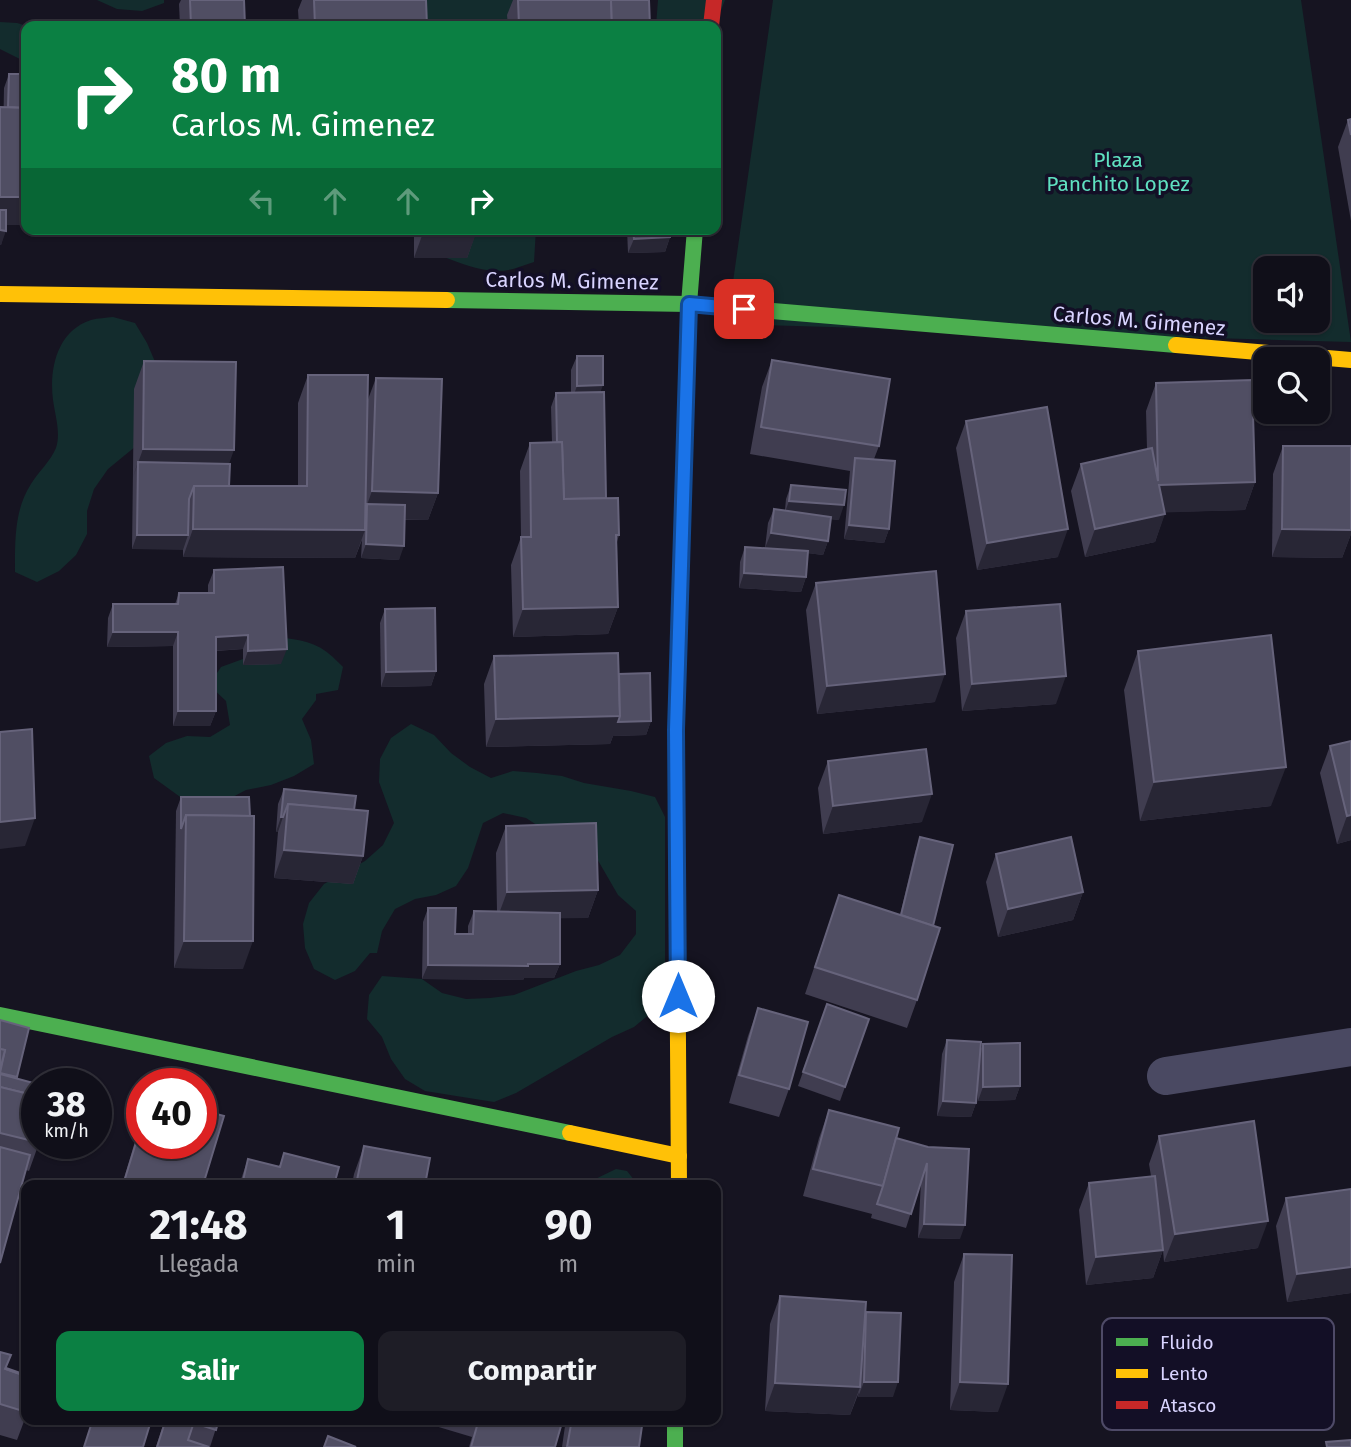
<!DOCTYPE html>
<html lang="es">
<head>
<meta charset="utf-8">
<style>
	body { margin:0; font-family:"Fira Sans",sans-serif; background:#1e1d26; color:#f1f3f6; height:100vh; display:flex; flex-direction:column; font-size:26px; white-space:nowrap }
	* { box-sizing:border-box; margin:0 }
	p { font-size:23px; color:#9c9ca2 }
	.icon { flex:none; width:38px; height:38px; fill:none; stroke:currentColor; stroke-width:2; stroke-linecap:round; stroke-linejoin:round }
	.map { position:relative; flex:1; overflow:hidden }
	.drawer { position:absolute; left:21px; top:1180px; width:700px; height:245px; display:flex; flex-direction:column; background:#100f19; border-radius:14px; box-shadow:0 2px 5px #0004,0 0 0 2px #302f38 }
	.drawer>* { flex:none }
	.guide { position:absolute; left:21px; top:21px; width:700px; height:214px; border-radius:14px; box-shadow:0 2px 5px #0004,0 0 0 2px #302f38; background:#0b8043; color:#fff; overflow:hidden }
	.buttons { position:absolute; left:1253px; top:256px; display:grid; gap:14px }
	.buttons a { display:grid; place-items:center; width:77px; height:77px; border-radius:14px; background:#100f19; box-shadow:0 2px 5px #0004,0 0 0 2px #302f38; font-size:35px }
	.speed { position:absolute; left:21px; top:1068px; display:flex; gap:14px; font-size:35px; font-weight:700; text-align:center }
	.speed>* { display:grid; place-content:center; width:91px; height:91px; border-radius:50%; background:#100f19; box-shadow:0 2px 5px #0004,0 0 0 2px #302f38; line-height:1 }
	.speed small { font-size:18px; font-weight:400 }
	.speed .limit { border:10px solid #d22; background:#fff; color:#111 }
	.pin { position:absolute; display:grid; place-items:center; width:60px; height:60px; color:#fff; margin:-30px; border-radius:14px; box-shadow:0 4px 10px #0006 }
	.me { position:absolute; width:77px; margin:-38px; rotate:0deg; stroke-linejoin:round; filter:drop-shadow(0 0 5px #0008) }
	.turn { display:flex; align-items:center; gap:24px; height:147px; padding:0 35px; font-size:32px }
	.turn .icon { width:91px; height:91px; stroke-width:2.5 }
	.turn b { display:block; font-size:49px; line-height:60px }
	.lanes { display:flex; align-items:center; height:66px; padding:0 35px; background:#0003; justify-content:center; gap:35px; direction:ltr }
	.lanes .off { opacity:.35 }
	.eta { display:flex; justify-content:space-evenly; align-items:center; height:119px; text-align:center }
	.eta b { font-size:42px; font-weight:700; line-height:49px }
	.primary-button { display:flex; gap:14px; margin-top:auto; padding:14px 35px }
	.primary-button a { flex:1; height:80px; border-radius:14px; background:#0b8043; color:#fff; font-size:28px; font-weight:700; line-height:80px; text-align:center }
	.primary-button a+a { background:#1e1d26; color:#f1f3f6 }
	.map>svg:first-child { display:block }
</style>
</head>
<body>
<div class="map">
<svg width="1351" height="1447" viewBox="0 0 1351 1447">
	<rect width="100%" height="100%" fill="#161421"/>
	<g fill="#132c2d" fill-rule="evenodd">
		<polygon points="97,0 164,0 164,3 142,11 117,9"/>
		<polygon points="423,0 528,0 520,26 417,26"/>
		<polygon points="658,0 725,0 715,26 656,26"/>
		<path d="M 773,0 L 1301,0 L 1351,342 L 727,324 ZM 1265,268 L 1318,268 L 1318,320 L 1265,320 Z"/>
		<polygon points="0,22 17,23 27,26 26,62 0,49"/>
		<path d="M 452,229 L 536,229 L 534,262 C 527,264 520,267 513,269 C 489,275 464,265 442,256 Z"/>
		<path d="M 113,317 L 135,323 L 147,343 L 156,364 L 154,360 L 152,415 L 147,437 L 108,469 L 94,489 L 87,511 L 87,534 L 76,555 L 59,571 L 37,582 L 15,572 C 15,542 14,510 31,484 C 39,471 50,462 56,448 C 61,433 55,415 53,400 C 49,369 57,331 91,320 C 98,318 106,318 113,317 Z"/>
		<path d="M 285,638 C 314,642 323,646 343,667 L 338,690 L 316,694 L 316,700 L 302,719 L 311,740 L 314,764 L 294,776 L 271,785 L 246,790 L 227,800 L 194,807 L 154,778 L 149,756 L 166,743 L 187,736 L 210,737 L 230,725 L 226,701 L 209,685 L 221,667 L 243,659 Z"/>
		<polygon points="411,724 434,735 451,753 470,767 491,778 513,771 537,773 562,776 584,783 631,791 655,797 665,817 665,996 651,1013 634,1027 612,1037 516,1093 494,1102 425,1091 405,1079 391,1059 382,1037 367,1019 369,995 382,976 422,979 442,993 466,999 490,998 514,995 576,971 599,965 620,955 636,934 636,911 618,895 596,857 546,831 526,818 503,813 483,823 468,868 456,886 436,895 415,899 395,909 382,931 377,953 370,953 355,971 335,980 314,969 305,948 303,924 309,903 324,884 365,861 383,845 394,823 379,782 380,759 391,738"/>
		<polygon points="616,1169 627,1171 638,1185 560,1185 587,1183"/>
	</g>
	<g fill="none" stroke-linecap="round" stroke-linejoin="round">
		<polyline stroke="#4a4962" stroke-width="38" points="1166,1076 1351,1047"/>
		<g stroke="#4caf50" stroke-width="16">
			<polyline points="447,300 689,304 1176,345"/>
			<polyline points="677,905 676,730 689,304 695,229"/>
			<polyline points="0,1015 570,1133"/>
			<polyline points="675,1419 675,1447"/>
		</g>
		<g stroke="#ffc107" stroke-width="16">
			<polyline points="0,294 447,300"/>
			<polyline points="1176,345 1351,360"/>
			<polyline points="677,905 679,1185"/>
			<polyline points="570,1133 679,1156"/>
		</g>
		<polyline stroke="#c62828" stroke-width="16" points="711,26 714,0"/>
	</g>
	<g fill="#403d50">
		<polygon points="181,0 244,0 245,26 180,26 179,4"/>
		<polygon points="302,0 426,0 427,26 299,26 298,10"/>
		<polygon points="513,0 649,0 650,26 508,26 507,15"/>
		<polygon points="9,74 26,74 26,225 6,225 1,245 4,88"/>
		<polygon points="1351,119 1351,221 1338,147 1348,120"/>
		<polygon points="414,229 477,229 467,258 414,258"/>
		<polygon points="627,229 670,229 670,237 665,252 628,253"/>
		<polygon points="577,356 601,392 606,498 619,535 617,542 618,607 608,634 513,637 511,565 521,537 520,471 530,443 552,443 551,407 556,393 571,393 571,370"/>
		<polygon points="772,360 879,446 874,459 889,529 884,543 844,539 850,471 750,454 762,387"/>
		<polygon points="144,361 230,464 229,486 298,486 298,403 308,375 367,402 376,378 438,493 428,520 405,520 399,560 361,558 362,540 355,558 183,557 183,549 132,549 134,389"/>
		<polygon points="1156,383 1255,482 1245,510 1165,512 1155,542 1085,557 1071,491 1081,464 1147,449 1146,411"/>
		<polygon points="966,421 1058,557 977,570 956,448"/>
		<polygon points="1283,446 1351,446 1351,534 1342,558 1272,557 1273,474"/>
		<polygon points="791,485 839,520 831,519 828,541 823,555 808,553 806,577 801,592 739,588 740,562 745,547 780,550 765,548 768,523 774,509 785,510 786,499"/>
		<polygon points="214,570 281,664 243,665 243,649 216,651 216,711 210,726 173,726 173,646 107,647 108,618 113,604 175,604 179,593 208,593 208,585"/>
		<polygon points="816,583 935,702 817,714 806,610"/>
		<polygon points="385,609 436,671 431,686 381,687 380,623"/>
		<polygon points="966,611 1056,704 962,711 956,638"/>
		<polygon points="1138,651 1271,806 1140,821 1124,690"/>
		<polygon points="494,656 619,674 651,721 646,735 613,736 610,744 486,747 484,684"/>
		<polygon points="1351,741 1351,840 1337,844 1320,773 1330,746"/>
		<polygon points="828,761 922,822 823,834 818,788"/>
		<polygon points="284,789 354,810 363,856 353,884 274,878 278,832 276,832 278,804"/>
		<polygon points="181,797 243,969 174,968 176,811"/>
		<polygon points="506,826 598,890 588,918 560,918 560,964 554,978 524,978 523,980 422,979 423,922 428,908 455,934 468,934 468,926 474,911 497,912 496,853"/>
		<polygon points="920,837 933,926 917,1000 907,1028 805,994 839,895 900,915 915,852"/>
		<polygon points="996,854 1083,892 1073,920 998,937 986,882"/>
		<polygon points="827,1004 869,1019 840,1101 798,1086"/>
		<polygon points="758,1008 789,1089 779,1117 729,1103 748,1036"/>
		<polygon points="0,1020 29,1028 16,1079 39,1143 29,1171 26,1170 0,1263"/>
		<polygon points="947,1040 980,1051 983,1044 1020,1086 1015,1100 978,1101 978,1081 976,1103 971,1117 937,1116 942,1054"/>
		<polygon points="829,1110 896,1138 928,1147 960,1239 918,1238 921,1181 906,1228 871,1218 872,1214 803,1196 819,1138"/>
		<polygon points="142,1118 142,1143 203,1185 122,1185"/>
		<polygon points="1159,1136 1258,1248 1164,1262 1163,1250 1153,1278 1086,1285 1079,1210 1089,1183 1151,1176 1149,1164"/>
		<polygon points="364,1146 425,1185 352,1185 354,1174"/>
		<polygon points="284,1153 334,1185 239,1185 248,1159 279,1167"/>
		<polygon points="1351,1189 1351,1293 1287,1302 1276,1226 1286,1198"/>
		<polygon points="964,1254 998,1412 950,1410 954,1282"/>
		<polygon points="780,1296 865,1315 866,1312 893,1397 858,1397 859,1392 850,1415 765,1411 770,1324"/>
		<polygon points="1116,1339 1184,1393 1117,1401 1111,1353"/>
		<polygon points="0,1352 5,1369 26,1375 26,1416 17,1440 0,1435"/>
		<polygon points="165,1419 219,1419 210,1447 156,1447"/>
		<polygon points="412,1419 643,1419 639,1447 562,1447 565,1426 562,1425 555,1447 469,1447 472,1437"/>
	</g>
	<g fill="#282635">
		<rect x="0" y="197" width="26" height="28"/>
		<polygon points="0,230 6,231 1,245 0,245"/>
		<polygon points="424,230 477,231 467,258 414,258"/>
		<polygon points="670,237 665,252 628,253 634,239"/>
		<polygon points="603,385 598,399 572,400 577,386"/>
		<polygon points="143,449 234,450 224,478 138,462 133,477"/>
		<polygon points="1255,482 1245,510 1149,513 1159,485"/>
		<polygon points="372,491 438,493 428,520 367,519 367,504 362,519"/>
		<polygon points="789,501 844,505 839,520 784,515"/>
		<polygon points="1165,514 1155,542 1085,557 1095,529"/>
		<polygon points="849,525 889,529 884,543 844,539"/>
		<polygon points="193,529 365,530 355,558 183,557"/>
		<polygon points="1068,529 1058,557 977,570 987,543"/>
		<polygon points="1282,529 1351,530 1351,534 1342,558 1272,557"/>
		<polygon points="771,533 828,541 823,555 765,548"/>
		<polygon points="137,535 188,535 183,550 132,549"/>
		<polygon points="366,544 404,546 399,560 361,558"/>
		<polygon points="744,573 806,577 801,592 739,588"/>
		<polygon points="618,607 608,634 513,637 523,609"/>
		<polygon points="113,632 178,632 173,646 107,647"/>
		<polygon points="248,635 243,649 211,651 216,637"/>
		<polygon points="287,649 281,664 243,665 248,651"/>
		<polygon points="436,671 431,686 381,687 386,672"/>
		<polygon points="945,674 935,702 817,714 827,686"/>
		<polygon points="1066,676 1056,704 962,711 972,684"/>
		<polygon points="178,711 216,711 210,726 173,726"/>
		<polygon points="620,716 651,721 646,735 613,736 610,744 486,747 496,719"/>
		<polygon points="1286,767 1271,806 1140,821 1154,782"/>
		<polygon points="932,794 922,822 823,834 833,806"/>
		<polygon points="1351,815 1351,840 1337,844 1347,816"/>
		<polygon points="281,817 283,817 278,832 276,832"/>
		<polygon points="35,818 25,846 0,849 0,822"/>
		<polygon points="284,850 363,856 353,884 274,878"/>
		<polygon points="598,890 588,918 497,919 507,892"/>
		<polygon points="1083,892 1073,920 998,937 1008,909"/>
		<polygon points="184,941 253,941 243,969 174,968"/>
		<polygon points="528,964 560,964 554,978 524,978 523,980 422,979 428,965"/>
		<polygon points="1020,1086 1015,1100 978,1101 983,1087"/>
		<polygon points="943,1101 976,1103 971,1117 937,1116"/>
		<polygon points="1268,1221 1258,1248 1164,1262 1175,1234"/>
		<polygon points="924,1224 965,1225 960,1239 918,1238"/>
		<polygon points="1163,1250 1153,1278 1086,1285 1096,1257"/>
		<polygon points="1351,1267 1351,1293 1287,1302 1297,1274"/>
		<polygon points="1190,1378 1184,1393 1117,1401 1122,1387"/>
		<polygon points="864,1382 898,1382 893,1397 858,1397"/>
		<polygon points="960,1382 1008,1384 998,1412 950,1410"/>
		<polygon points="775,1383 860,1387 850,1415 765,1411"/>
	</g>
	<g fill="#504e63" stroke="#66637b" stroke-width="2">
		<polygon points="190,0 244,0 245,26 191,26"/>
		<polygon points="314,0 426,0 427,26 315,26"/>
		<polygon points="518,0 611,0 612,26 519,26"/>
		<polygon points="611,0 649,0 650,26 612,26"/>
		<polygon points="9,74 26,74 26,108 8,107"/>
		<polygon points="0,107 26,108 26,197 0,197"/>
		<polygon points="1351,119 1351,135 1348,120"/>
		<polygon points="0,210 6,210 6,231 0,230"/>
		<polygon points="424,229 477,229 477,231 424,230"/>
		<polygon points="633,229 670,229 670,237 634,239"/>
		<polygon points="577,356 603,356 603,385 577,386"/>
		<polygon points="772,360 890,379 879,446 761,427"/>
		<polygon points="144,361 236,362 234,450 143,449"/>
		<polygon points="308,375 368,375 365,530 193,529 194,486 307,486"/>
		<polygon points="376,378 442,379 438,493 372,491"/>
		<polygon points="1252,380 1255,482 1159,485 1165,514 1095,529 1081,464 1152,448 1158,481 1156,383"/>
		<polygon points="604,392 606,498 564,499 562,442 557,442 556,393"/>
		<polygon points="1047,407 1068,529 987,543 966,421"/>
		<polygon points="562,442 564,499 618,498 619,535 616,535 618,607 523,609 521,537 531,537 530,443"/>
		<polygon points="1283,446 1351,446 1351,530 1282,529"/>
		<polygon points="855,458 895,461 889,529 849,525"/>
		<polygon points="138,462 230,464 229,486 194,486 189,499 188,535 137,535"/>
		<polygon points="791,485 846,490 844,505 789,501"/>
		<polygon points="367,504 405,505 404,546 366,544"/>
		<polygon points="774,509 831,517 828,541 771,533"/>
		<polygon points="745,547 808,551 806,577 744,573"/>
		<polygon points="283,567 287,649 248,651 248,635 216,637 216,711 178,711 178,632 113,632 113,604 178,604 179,593 214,593 214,570"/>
		<polygon points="936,571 945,674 827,686 816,583"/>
		<polygon points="1060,604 1066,676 972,684 966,611"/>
		<polygon points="435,608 436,671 386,672 385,609"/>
		<polygon points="1271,635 1286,767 1154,782 1138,651"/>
		<polygon points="618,653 620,716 496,719 494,656"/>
		<polygon points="650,673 651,721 618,722 620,716 619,674"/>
		<polygon points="32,729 35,818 0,822 0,732"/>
		<polygon points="1351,741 1351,815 1347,816 1330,746"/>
		<polygon points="926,749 932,794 833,806 828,761"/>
		<polygon points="284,789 356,796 354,810 288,804 283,817 281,817"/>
		<polygon points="181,797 249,797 250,816 186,815 181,829"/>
		<polygon points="288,804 368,811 363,856 284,850"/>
		<polygon points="186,815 254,816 253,941 184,941"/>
		<polygon points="596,823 598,890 507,892 506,826"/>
		<polygon points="920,837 953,845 933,926 901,915"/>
		<polygon points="1071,837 1083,892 1008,909 996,854"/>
		<polygon points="839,895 940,928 917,1000 815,967"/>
		<polygon points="428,908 456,908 455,934 473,934 474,911 560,913 560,964 528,964 528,966 428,965"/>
		<polygon points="827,1004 869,1019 845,1087 803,1072"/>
		<polygon points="758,1008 808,1022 789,1089 739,1075"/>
		<polygon points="0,1020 29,1028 17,1077 0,1073 5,1050 0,1049"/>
		<polygon points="947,1040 981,1042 976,1103 943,1101"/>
		<polygon points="1020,1043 1020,1086 983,1087 983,1044"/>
		<polygon points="0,1049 5,1050 0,1070"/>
		<polygon points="0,1074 37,1084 37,1096 0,1087"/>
		<polygon points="0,1087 37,1096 37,1142 0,1133"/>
		<polygon points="201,1110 224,1116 203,1185 123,1185 142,1123 142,1143 201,1143"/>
		<polygon points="829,1110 899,1128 883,1186 813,1169"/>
		<polygon points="1254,1121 1268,1221 1175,1234 1159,1136"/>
		<polygon points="896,1138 928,1147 969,1149 965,1225 924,1224 927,1163 911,1214 877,1204 883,1186"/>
		<polygon points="364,1146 430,1158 425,1185 356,1185"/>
		<polygon points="0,1147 30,1155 0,1263"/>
		<polygon points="284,1153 339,1167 334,1185 242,1185 248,1159 280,1167"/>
		<polygon points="1155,1176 1163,1250 1096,1257 1089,1183"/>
		<polygon points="1351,1189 1351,1267 1297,1274 1286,1198"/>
		<polygon points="964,1254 1012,1255 1008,1384 960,1382"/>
		<polygon points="780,1296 866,1302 860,1387 775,1383"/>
		<polygon points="866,1312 901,1313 898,1382 864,1382"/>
		<polygon points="0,1352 11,1355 5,1369 26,1376 26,1412 0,1404"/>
		<polygon points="6,1368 26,1375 26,1376 6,1369"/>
		<polygon points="93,1419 136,1419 150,1424 143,1447 84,1447"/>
		<polygon points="166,1419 195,1419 188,1440 209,1447 157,1447"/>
		<polygon points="195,1419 219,1419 216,1430 194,1423"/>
		<polygon points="465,1419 479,1419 478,1423"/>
		<polygon points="479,1419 563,1419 555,1447 471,1447"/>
		<polygon points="572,1419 643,1419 639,1447 567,1447"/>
		<polygon points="328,1436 356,1447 324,1447"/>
		<polygon points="1351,1440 1351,1447 1327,1447 1326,1442"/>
	</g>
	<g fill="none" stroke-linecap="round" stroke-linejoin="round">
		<defs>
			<polyline id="route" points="678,996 676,730 689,304 744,309"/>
		</defs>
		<use href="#route" stroke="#114b97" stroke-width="18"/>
		<use href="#route" stroke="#1a73e8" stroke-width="12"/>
	</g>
	<g text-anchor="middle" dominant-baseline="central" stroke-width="7" stroke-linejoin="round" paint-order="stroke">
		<g font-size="21" fill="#5fe0c0" stroke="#130f26">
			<text x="1118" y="160">Plaza<tspan x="1118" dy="24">Panchito Lopez</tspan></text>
		</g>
		<g font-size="21" fill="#d9d4ff" stroke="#130f26">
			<text transform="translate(572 281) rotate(1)">Carlos M. Gimenez</text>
			<text transform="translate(1139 321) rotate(5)">Carlos M. Gimenez</text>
		</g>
	</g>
	<rect x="1102" y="1318" width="232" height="112" rx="10" fill="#130f26" stroke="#4e4a67" stroke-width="2"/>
	<rect x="1116" y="1338" width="32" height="8" fill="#4caf50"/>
	<rect x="1116" y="1369" width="32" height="9" fill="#ffc107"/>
	<rect x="1116" y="1401" width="32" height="8" fill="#c62828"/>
	<g font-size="19" fill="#d9d4ff">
		<text x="1160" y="1349">Fluido</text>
		<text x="1160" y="1380">Lento</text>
		<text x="1160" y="1412">Atasco</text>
	</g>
</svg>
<div class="buttons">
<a><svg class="icon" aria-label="sound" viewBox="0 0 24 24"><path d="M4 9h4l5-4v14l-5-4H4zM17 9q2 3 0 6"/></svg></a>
<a><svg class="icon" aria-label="search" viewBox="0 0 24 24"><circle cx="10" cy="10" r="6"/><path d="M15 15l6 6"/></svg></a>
</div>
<div class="speed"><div>38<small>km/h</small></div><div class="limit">40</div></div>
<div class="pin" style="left:744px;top:309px;background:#d93025"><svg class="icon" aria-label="arrive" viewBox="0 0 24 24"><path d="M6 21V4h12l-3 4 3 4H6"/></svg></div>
<svg class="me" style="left:678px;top:996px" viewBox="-20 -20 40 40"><circle r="19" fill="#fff"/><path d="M0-13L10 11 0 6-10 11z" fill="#1a73e8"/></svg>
<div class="guide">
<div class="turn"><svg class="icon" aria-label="right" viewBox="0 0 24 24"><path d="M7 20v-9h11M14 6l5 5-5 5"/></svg><div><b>80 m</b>Carlos M. Gimenez</div></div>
<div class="lanes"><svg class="icon off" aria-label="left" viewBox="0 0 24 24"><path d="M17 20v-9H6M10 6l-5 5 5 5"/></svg><svg class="icon off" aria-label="ahead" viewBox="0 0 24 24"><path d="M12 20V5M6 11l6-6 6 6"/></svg><svg class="icon off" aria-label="ahead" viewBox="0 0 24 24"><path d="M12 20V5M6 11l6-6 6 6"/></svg><svg class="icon" aria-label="right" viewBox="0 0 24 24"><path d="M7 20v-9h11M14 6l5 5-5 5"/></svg></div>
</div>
<section class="drawer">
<div class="eta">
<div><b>21:48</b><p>Llegada</p></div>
<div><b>1</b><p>min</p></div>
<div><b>90</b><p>m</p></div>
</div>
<div class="primary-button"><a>Salir</a><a>Compartir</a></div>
</section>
</div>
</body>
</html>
